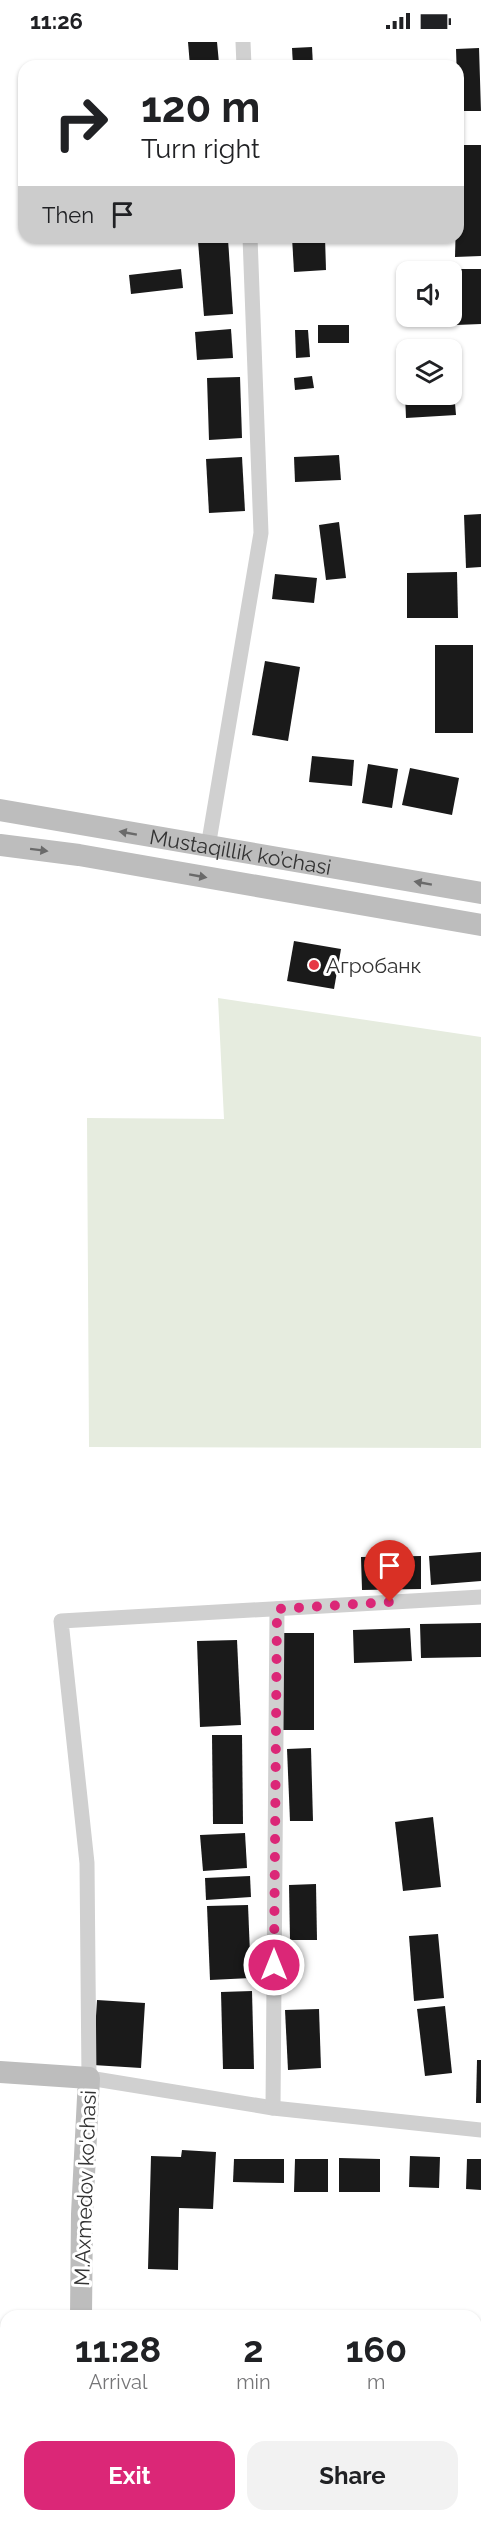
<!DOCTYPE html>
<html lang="en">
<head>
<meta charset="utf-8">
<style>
	body { margin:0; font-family:Raleway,sans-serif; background:#f2f2f2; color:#202124; height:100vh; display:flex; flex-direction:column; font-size:22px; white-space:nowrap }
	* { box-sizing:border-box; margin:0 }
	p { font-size:20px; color:#757577 }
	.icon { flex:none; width:33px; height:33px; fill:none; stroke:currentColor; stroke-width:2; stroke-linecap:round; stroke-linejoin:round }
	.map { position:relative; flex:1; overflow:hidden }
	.details { position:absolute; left:0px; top:2268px; width:482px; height:212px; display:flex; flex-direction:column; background:#fff; border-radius:18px 18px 0 0; box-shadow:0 2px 4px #0004 }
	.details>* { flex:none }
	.hud { position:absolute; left:18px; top:18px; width:446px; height:183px; border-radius:18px; box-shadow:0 2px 4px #0004; background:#fff; color:#202124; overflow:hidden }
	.fabs { position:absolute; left:396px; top:219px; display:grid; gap:12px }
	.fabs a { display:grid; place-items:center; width:66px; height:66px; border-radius:12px; background:#fff; box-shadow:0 2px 4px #0004; font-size:30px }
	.pin { position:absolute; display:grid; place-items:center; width:51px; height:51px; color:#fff; margin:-62px -26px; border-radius:50% 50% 50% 0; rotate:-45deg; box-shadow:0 0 6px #0007 }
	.pin .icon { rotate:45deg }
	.me { position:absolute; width:66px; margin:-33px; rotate:0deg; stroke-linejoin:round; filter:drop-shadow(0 0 4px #0008) }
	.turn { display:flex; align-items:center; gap:21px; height:126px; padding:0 24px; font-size:27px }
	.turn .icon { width:78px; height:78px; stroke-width:2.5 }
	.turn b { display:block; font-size:42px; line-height:51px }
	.then { display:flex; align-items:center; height:57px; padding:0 24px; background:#0003; gap:12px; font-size:22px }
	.eta { display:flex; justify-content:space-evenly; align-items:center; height:102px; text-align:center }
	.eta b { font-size:36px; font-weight:700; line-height:42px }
	.action { display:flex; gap:12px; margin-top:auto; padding:12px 24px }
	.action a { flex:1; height:69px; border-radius:18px; background:#db2777; color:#fff; font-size:24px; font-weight:700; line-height:69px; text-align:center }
	.action a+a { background:#f2f2f2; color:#202124 }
	.status { display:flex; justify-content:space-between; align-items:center; height:42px; padding:0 30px; background:#fff; direction:ltr }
	.status svg { height:16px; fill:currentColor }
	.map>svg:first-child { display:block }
</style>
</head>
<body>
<div class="status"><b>11:26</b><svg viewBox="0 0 49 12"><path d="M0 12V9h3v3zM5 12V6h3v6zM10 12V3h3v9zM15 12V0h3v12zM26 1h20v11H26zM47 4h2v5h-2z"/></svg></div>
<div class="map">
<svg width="481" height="2479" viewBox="0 0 481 2479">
	<rect width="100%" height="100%" fill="#fff"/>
	<polygon fill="#e6ecdf" points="218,956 481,995 481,1406 89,1405 87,1076 224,1077"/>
	<g fill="#1a1a1a">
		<polygon points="188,0 217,0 219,21 190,24"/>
		<polygon points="312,5 313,24 293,24 292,6"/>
		<polygon points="479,6 481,69 458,69 456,7"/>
		<polygon points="458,103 481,103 481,214 455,215"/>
		<polygon points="292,195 325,195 326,228 294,230"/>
		<polygon points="228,197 233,272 204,274 198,199"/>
		<polygon points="181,227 183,246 131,252 129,233"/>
		<polygon points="454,227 481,227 481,282 456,283"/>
		<rect x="318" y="283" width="31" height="18"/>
		<polygon points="231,287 233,316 197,318 195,290"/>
		<polygon points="295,288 308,288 310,315 296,316"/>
		<polygon points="403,317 406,317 406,351 405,351"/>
		<polygon points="452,326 456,373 406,376 405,352 452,352"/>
		<polygon points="312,334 314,346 295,348 294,336"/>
		<polygon points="240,335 242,396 209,398 207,336"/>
		<polygon points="339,413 341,438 295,440 294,415"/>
		<polygon points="242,415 245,469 209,471 206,417"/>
		<polygon points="481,472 481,525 466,526 464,473"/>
		<polygon points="339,480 346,536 326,538 319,483"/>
		<polygon points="457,530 458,576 407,576 407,531"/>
		<polygon points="275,532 317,536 314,561 272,557"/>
		<rect x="435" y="603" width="38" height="88"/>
		<polygon points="265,619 300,625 288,699 252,693"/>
		<polygon points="312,714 354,718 352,744 309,740"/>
		<polygon points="368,722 398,727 392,766 362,761"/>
		<polygon points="410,726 459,736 452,773 402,763"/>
		<polygon points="294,899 341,907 334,947 287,939"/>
		<polygon points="481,1510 481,1539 431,1543 429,1514"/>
		<polygon points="421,1514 421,1547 362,1548 361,1515"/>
		<polygon points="481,1581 481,1615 421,1616 420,1582"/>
		<polygon points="410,1586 412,1619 354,1621 353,1588"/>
		<rect x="283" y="1591" width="31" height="97"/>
		<polygon points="237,1598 241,1683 200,1685 197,1599"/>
		<polygon points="212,1693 242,1693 243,1782 213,1782"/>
		<polygon points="311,1706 313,1779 290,1779 287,1707"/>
		<polygon points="433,1775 441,1845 403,1849 395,1780"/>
		<polygon points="245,1791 247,1826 203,1829 200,1793"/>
		<polygon points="250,1834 251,1855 206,1858 205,1836"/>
		<polygon points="316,1842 317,1898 290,1898 289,1843"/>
		<polygon points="248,1863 251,1936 210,1938 207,1864"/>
		<polygon points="438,1892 444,1956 414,1959 409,1894"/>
		<polygon points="252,1949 254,2027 223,2027 221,1950"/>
		<polygon points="97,1958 145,1961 141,2026 93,2023"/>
		<polygon points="445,1964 452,2031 425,2034 417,1967"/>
		<polygon points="319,1967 321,2026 288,2028 285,1968"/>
		<polygon points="477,2018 481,2018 481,2061 476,2061"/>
		<polygon points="182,2108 216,2110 213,2167 179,2166 178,2228 148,2227 151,2114 181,2115"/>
		<polygon points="410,2114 440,2115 439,2146 409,2145"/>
		<polygon points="339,2116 380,2117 380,2150 339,2150"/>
		<polygon points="234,2117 284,2117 284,2141 233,2140"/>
		<polygon points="295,2117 328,2117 328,2150 294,2150"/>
		<polygon points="467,2117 481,2117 481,2148 466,2147"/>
		<polygon points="476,2286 481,2286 481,2314 476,2315"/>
	</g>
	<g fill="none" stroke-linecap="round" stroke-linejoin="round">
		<g stroke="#d0d0d0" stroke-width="15">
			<polyline points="243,0 244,24"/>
			<polyline points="208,805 261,491 250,195"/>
			<polyline points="481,1555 61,1579 87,1821 89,2036 273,2066 481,2088"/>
			<polyline points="273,2066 277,1567"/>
		</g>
		<g stroke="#bdbdbd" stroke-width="22">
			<path id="s1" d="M 0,768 L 481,851"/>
			<polyline points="0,803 79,813 481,883"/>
			<polyline points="0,2030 89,2036 82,2172 81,2274"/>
			<polyline points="78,2479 78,2474"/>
		</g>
	</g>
	<defs><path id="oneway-solid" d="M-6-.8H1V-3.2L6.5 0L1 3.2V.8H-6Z" transform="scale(1.5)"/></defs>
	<g fill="#6a6a6a">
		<use href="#oneway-solid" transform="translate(128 791) rotate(-170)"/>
		<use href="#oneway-solid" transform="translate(39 808) rotate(7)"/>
		<use href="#oneway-solid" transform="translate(198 834) rotate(10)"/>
		<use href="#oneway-solid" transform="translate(423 841) rotate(-170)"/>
	</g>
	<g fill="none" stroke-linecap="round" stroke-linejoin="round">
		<polyline stroke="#db2777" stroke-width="10" stroke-dasharray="0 18" points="274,1923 277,1567 390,1560"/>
	</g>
	<circle fill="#e63946" stroke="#fff" stroke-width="2" cx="314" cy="923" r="6"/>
	<g text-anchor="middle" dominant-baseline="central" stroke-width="6" stroke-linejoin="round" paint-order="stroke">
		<g font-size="21" fill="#333" stroke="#fff">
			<text stroke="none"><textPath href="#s1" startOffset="244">Mustaqillik ko’chasi</textPath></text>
			<text transform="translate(85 2146) rotate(-88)">M.Axmedov ko'chasi</text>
		</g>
		<g font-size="21" fill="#333" stroke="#fff" text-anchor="start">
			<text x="326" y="923">Агробанк</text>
		</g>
	</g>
</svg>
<div class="fabs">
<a><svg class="icon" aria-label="sound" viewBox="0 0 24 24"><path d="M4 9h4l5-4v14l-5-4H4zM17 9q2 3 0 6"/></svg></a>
<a><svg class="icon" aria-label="layers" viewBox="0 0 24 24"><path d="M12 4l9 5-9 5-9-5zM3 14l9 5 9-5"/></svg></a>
</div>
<div class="pin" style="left:390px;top:1560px;background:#d93025"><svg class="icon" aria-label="arrive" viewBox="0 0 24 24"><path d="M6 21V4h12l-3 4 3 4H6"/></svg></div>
<svg class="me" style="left:274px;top:1923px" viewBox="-20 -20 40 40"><circle r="17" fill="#db2777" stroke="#fff" stroke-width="3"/><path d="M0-11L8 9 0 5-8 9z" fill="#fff"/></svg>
<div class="hud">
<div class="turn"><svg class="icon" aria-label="right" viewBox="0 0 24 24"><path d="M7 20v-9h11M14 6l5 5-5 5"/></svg><div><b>120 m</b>Turn right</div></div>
<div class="then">Then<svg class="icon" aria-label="arrive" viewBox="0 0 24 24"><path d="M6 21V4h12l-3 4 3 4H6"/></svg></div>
</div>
<section class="details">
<div class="eta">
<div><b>11:28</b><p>Arrival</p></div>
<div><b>2</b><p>min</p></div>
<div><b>160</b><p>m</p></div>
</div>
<div class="action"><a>Exit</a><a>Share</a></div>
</section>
</div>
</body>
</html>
